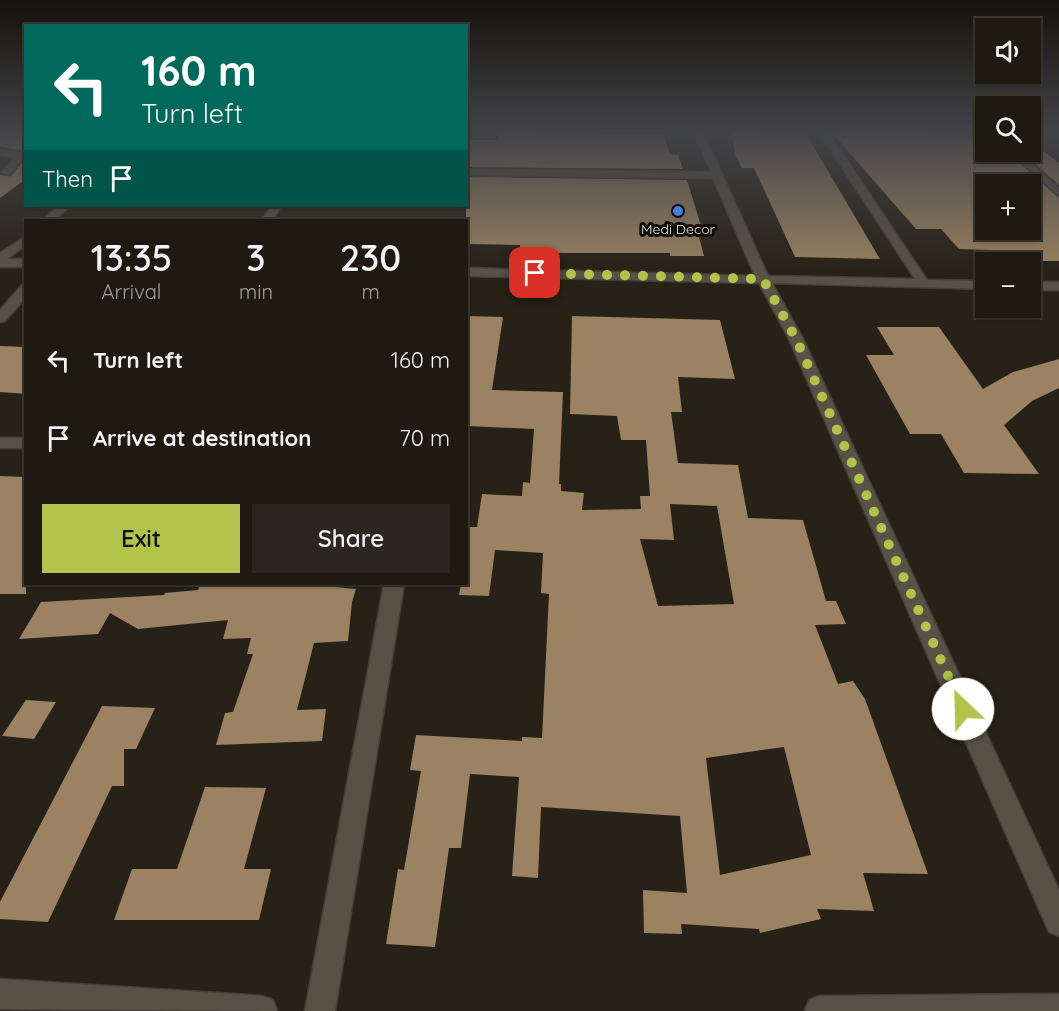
<!DOCTYPE html>
<html lang="en">
<head>
<meta charset="utf-8">
<style>
	body { margin:0; font-family:Quicksand,sans-serif; background:#2b261f; color:#f1f3f6; height:100vh; display:flex; flex-direction:column; font-size:22px; white-space:nowrap }
	* { box-sizing:border-box; margin:0 }
	p { font-size:20px; color:#a1a09f }
	.icon { flex:none; width:33px; height:33px; fill:none; stroke:currentColor; stroke-width:2; stroke-linecap:round; stroke-linejoin:round }
	.map { position:relative; flex:1; overflow:hidden }
	.sheet { position:absolute; left:24px; top:219px; width:444px; height:366px; display:flex; flex-direction:column; background:#1e1911; border-radius:0px; box-shadow:0 2px 4px #0004,0 0 0 2px #3c3831 }
	.sheet>* { flex:none }
	.banner { position:absolute; left:24px; top:24px; width:444px; height:183px; border-radius:0px; box-shadow:0 2px 4px #0004,0 0 0 2px #3c3831; background:#00695c; color:#fff; overflow:hidden }
	.buttons { position:absolute; left:975px; top:18px; display:grid; gap:12px }
	.buttons a { display:grid; place-items:center; width:66px; height:66px; border-radius:0px; background:#1e1911; box-shadow:0 2px 4px #0004,0 0 0 2px #3c3831; font-size:30px }
	.pin { position:absolute; display:grid; place-items:center; width:51px; height:51px; color:#fff; margin:-26px; border-radius:12px; box-shadow:0 3px 9px #0006 }
	.me { position:absolute; width:66px; margin:-33px; rotate:336deg; stroke-linejoin:round; filter:drop-shadow(0 0 4px #0008) }
	.turn { display:flex; align-items:center; gap:21px; height:126px; padding:0 18px; font-size:27px }
	.turn .icon { width:78px; height:78px; stroke-width:2.5 }
	.turn b { display:block; font-size:42px; line-height:51px }
	.then { display:flex; align-items:center; height:57px; padding:0 18px; background:#0003; gap:12px; font-size:22px }
	.eta { display:flex; justify-content:space-evenly; align-items:center; height:102px; text-align:center }
	.eta b { font-size:36px; font-weight:600; line-height:42px }
	.action { display:flex; gap:12px; margin-top:auto; padding:12px 18px }
	.action a { flex:1; height:69px; border-radius:0px; background:#b2c34c; color:#111; font-size:24px; font-weight:600; line-height:69px; text-align:center }
	.action a+a { background:#2b261f; color:#f1f3f6 }
	ul { padding:0; list-style:none }
	li { display:flex; align-items:center; gap:18px; height:78px; padding:0 18px }
	li div { flex:1 }
	li b { display:block; font-size:22px }
	li em { font-style:normal }
	.map>svg:first-child { display:block }
</style>
</head>
<body>
<div class="map">
<svg width="1059" height="1011" viewBox="0 0 1059 1011">
	<rect width="100%" height="100%" fill="#282117"/>
	<g fill="#9a8262" fill-rule="evenodd">
		<polygon points="0,132 26,132 26,151 0,147"/>
		<polygon points="498,132 663,135 670,154 678,155 683,169 466,167 466,140 497,140"/>
		<polygon points="731,132 806,134 880,259 795,257 754,168 742,168 736,157"/>
		<path d="M 844,132 L 963,133 L 967,136 L 986,136 L 986,152 L 1008,152 L 1059,198 L 1059,261 L 1001,261 L 991,250 L 959,249 L 941,229 L 916,229 L 833,134 ZM 986,184 L 1030,184 L 1030,230 L 986,230 Z"/>
		<polygon points="1030,141 1059,163 1059,185 1022,152 1030,152"/>
		<polygon points="26,157 26,179 0,198 0,175 11,176"/>
		<polygon points="466,177 687,180 702,229 697,229 704,256 670,256 670,253 520,253 520,245 466,244"/>
		<path d="M 466,316 L 503,317 L 492,390 L 563,392 L 559,484 L 561,484 L 561,491 L 584,493 L 582,510 L 641,509 L 640,496 L 650,496 L 646,440 L 621,440 L 617,416 L 570,414 L 572,316 L 720,320 L 735,379 L 678,377 L 682,412 L 671,412 L 678,463 L 738,465 L 748,518 L 803,520 L 826,601 L 836,601 L 846,624 L 815,625 L 838,684 L 853,681 L 865,699 L 928,874 L 863,873 L 874,911 L 817,909 L 821,919 L 760,933 L 759,929 L 681,924 L 682,934 L 644,933 L 643,890 L 687,893 L 680,816 L 541,807 L 538,878 L 512,876 L 519,777 L 470,774 L 461,848 L 449,848 L 435,947 L 386,944 L 398,869 L 404,870 L 421,771 L 410,770 L 416,735 L 522,741 L 522,737 L 542,738 L 549,594 L 541,593 L 543,553 L 495,550 L 489,596 L 459,595 L 461,584 L 466,584 L 466,550 L 470,527 L 477,527 L 482,494 L 522,496 L 523,482 L 530,483 L 534,429 L 466,426 ZM 670,504 L 717,506 L 734,604 L 658,606 L 640,539 L 674,540 ZM 784,747 L 811,855 L 720,875 L 706,758 Z"/>
		<polygon points="877,327 939,327 983,389 1013,372 1059,359 1059,388 1032,401 1004,425 1039,474 964,473 941,434 910,434 866,355 894,355"/>
		<polygon points="0,346 26,347 26,394 0,392"/>
		<polygon points="0,476 26,477 26,594 0,594"/>
		<polygon points="200,584 303,584 356,589 352,602 348,641 314,643 297,710 326,709 322,741 216,745 225,713 233,712 253,654 247,654 251,638 223,639 228,620 138,629 110,613 98,634 19,639 41,602 164,595 165,593 198,590"/>
		<polygon points="26,700 56,702 34,739 2,736"/>
		<polygon points="102,706 155,708 136,749 124,749 124,786 112,786 48,922 0,919 0,902"/>
		<polygon points="205,787 266,788 244,869 271,869 259,920 114,920 132,869 177,869"/>
	</g>
	<g fill="none" stroke-linecap="round" stroke-linejoin="round">
		<defs>
			<g id="minor">
				<polygon points="694,132 703,132 768,276 915,279 819,132 828,132 927,280 986,281 986,289 772,283 803,339 1059,890 1059,936 1049,932 789,339 759,283 466,276 466,268 755,276 713,178 466,175 466,169 711,172"/>
				<polygon points="0,149 26,153 9,175 1,173 15,157 0,155"/>
				<polygon points="1010,152 1019,152 1059,188 1059,196"/>
				<polygon points="59,206 70,206 54,220 43,220"/>
				<polygon points="272,206 282,206 272,220 262,220"/>
				<polygon points="26,236 26,245 7,259 26,259 26,267 0,267 0,253"/>
				<rect x="1030" y="282" width="29" height="8"/>
				<polygon points="26,284 26,297 5,321 0,322 0,310 22,285"/>
				<rect x="0" y="438" width="26" height="10"/>
				<polygon points="384,584 404,584 335,1011 305,1011"/>
				<polygon points="0,979 262,996 273,1000 277,1011 0,1009"/>
				<polygon points="1059,994 1059,1011 805,1011 809,1000 820,996"/>
			</g>
		</defs>
		<use href="#minor" stroke="#453e38" stroke-width="3"/>
		<use href="#minor" fill="#5a5146" fill-rule="evenodd"/>
	</g>
	<linearGradient id="sky" x2="0" y2="1"><stop stop-color="#16120d"/><stop offset="0.48" stop-color="#424347"/><stop offset="1" stop-color="#424347" stop-opacity="0"/></linearGradient>
	<rect width="1059" height="274" fill="url(#sky)"/>
	<g fill="none" stroke-linecap="round" stroke-linejoin="round">
		<polyline stroke="#b2c34c" stroke-width="10" stroke-dasharray="0 18" points="535,273 763,279 796,339 963,709"/>
	</g>
	<circle fill="#3f7fe0" stroke="#0e0b07" stroke-width="2" cx="678" cy="211" r="6"/>
	<g text-anchor="middle" dominant-baseline="central" stroke-width="6" stroke-linejoin="round" paint-order="stroke">
		<g font-size="14" fill="#eae4de" stroke="#0e0b07">
			<text x="678" y="229">Medi Decor</text>
		</g>
	</g>
</svg>
<div class="buttons">
<a><svg class="icon" aria-label="sound" viewBox="0 0 24 24"><path d="M4 9h4l5-4v14l-5-4H4zM17 9q2 3 0 6"/></svg></a>
<a><svg class="icon" aria-label="search" viewBox="0 0 24 24"><circle cx="10" cy="10" r="6"/><path d="M15 15l6 6"/></svg></a>
<a>+</a>
<a>−</a>
</div>
<div class="pin" style="left:535px;top:273px;background:#d93025"><svg class="icon" aria-label="arrive" viewBox="0 0 24 24"><path d="M6 21V4h12l-3 4 3 4H6"/></svg></div>
<svg class="me" style="left:963px;top:709px" viewBox="-20 -20 40 40"><circle r="19" fill="#fff"/><path d="M0-13L10 11 0 6-10 11z" fill="#b2c34c"/></svg>
<div class="banner">
<div class="turn"><svg class="icon" aria-label="left" viewBox="0 0 24 24"><path d="M17 20v-9H6M10 6l-5 5 5 5"/></svg><div><b>160 m</b>Turn left</div></div>
<div class="then">Then<svg class="icon" aria-label="arrive" viewBox="0 0 24 24"><path d="M6 21V4h12l-3 4 3 4H6"/></svg></div>
</div>
<section class="sheet">
<div class="eta">
<div><b>13:35</b><p>Arrival</p></div>
<div><b>3</b><p>min</p></div>
<div><b>230</b><p>m</p></div>
</div>
<ul>
<li><svg class="icon" aria-label="left" viewBox="0 0 24 24"><path d="M17 20v-9H6M10 6l-5 5 5 5"/></svg><div><b>Turn left</b></div><em>160 m</em></li>
<li><svg class="icon" aria-label="arrive" viewBox="0 0 24 24"><path d="M6 21V4h12l-3 4 3 4H6"/></svg><div><b>Arrive at destination</b></div><em>70 m</em></li>
</ul>
<div class="action"><a>Exit</a><a>Share</a></div>
</section>
</div>
</body>
</html>
